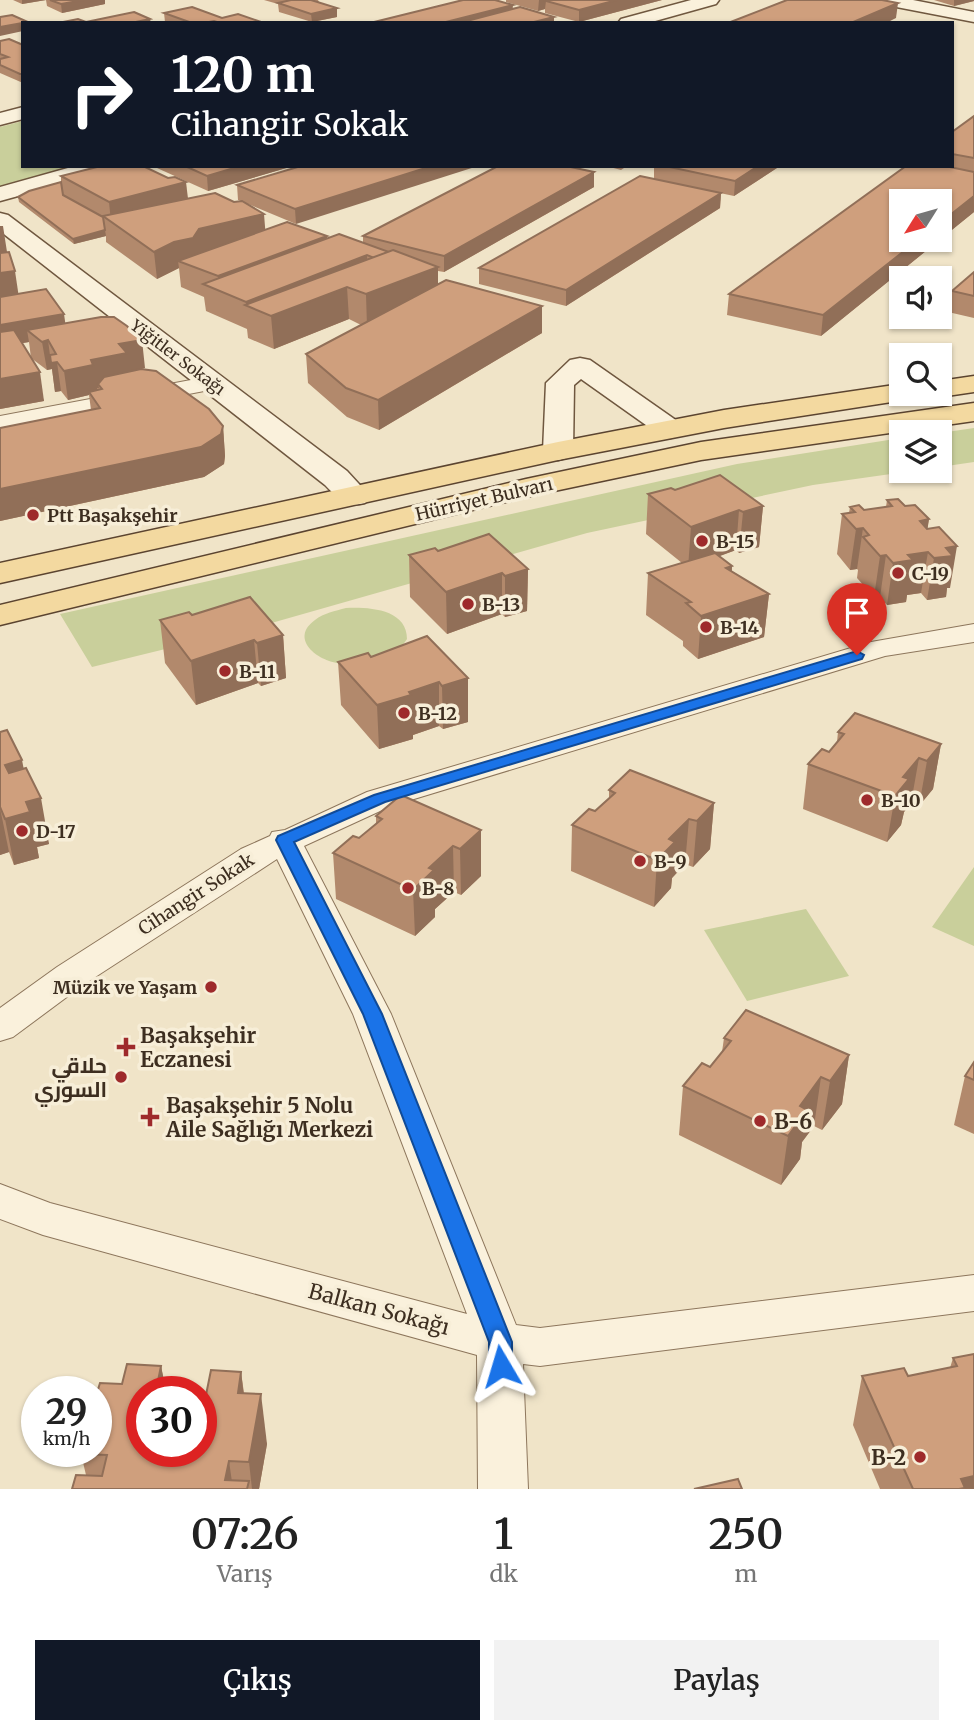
<!DOCTYPE html>
<html lang="tr">
<head>
<meta charset="utf-8">
<style>
	body { margin:0; font-family:Merriweather,Cairo,serif; background:#f2f2f2; color:#222; height:100vh; display:flex; flex-direction:column; font-size:26px; white-space:nowrap }
	* { box-sizing:border-box; margin:0 }
	p { font-size:23px; color:#767676 }
	.icon { flex:none; width:38px; height:38px; fill:none; stroke:currentColor; stroke-width:2; stroke-linecap:round; stroke-linejoin:round }
	.map { position:relative; height:1489px; overflow:hidden }
	.sheet { display:flex; flex-direction:column; background:#fff; flex:1 }
	.sheet>* { flex:none }
	.banner { position:absolute; left:21px; top:21px; width:933px; height:147px; border-radius:0px; box-shadow:0 2px 5px #0004; background:#111827; color:#fff; overflow:hidden }
	.needle { width:46px; rotate:233deg }
	.fabs { position:absolute; left:889px; top:189px; display:grid; gap:14px }
	.fabs a { display:grid; place-items:center; width:63px; height:63px; border-radius:0px; background:#fff; box-shadow:0 2px 5px #0004; font-size:35px }
	.speed { position:absolute; left:21px; top:1376px; display:flex; gap:14px; font-size:35px; font-weight:700; text-align:center }
	.speed>* { display:grid; place-content:center; width:91px; height:91px; border-radius:50%; background:#fff; box-shadow:0 2px 5px #0004; line-height:1 }
	.speed small { font-size:18px; font-weight:400 }
	.speed .limit { border:10px solid #d22; background:#fff; color:#111 }
	.pin { position:absolute; display:grid; place-items:center; width:60px; height:60px; color:#fff; margin:-72px -30px; border-radius:50% 50% 50% 0; rotate:-45deg; box-shadow:0 0 7px #0007 }
	.pin .icon { rotate:45deg }
	.me { position:absolute; width:77px; margin:-38px; rotate:353deg; stroke-linejoin:round; filter:drop-shadow(0 0 5px #0008) }
	.turn { display:flex; align-items:center; gap:24px; height:147px; padding:0 35px; font-size:32px }
	.turn .icon { width:91px; height:91px; stroke-width:2.5 }
	.turn b { display:block; font-size:49px; line-height:60px }
	.eta { display:flex; justify-content:space-evenly; align-items:center; height:119px; text-align:center }
	.eta b { font-size:42px; font-weight:600; line-height:49px }
	.cta { display:flex; gap:14px; margin-top:auto; padding:14px 35px }
	.cta a { flex:1; height:80px; border-radius:0px; background:#111827; color:#fff; font-size:28px; font-weight:600; line-height:80px; text-align:center }
	.cta a+a { background:#f2f2f2; color:#222 }
	.map>svg:first-child { display:block }
</style>
</head>
<body>
<div class="map">
<svg width="974" height="1489" viewBox="0 0 974 1489">
	<rect width="100%" height="100%" fill="#f0e4c8"/>
	<g fill="#c9cf9b">
		<polygon points="23,121 23,166 82,166 0,188 0,127"/>
		<polygon points="974,428 974,462 940,467 940,433"/>
		<polygon points="901,438 901,471 912,471 813,485 587,533 275,622 92,667 60,614 737,464"/>
		<path d="M 346,608 C 369,607 407,609 407,639 C 396,656 384,657 364,660 C 356,661 346,664 337,663 C 315,659 290,638 315,620 C 324,613 335,611 346,608 Z"/>
		<polygon points="974,867 974,946 932,927"/>
		<polygon points="806,909 849,976 747,1001 704,930"/>
	</g>
	<g fill="none" stroke-linecap="round" stroke-linejoin="round">
		<defs>
			<g id="street">
				<polygon points="212,376 220,378 223,383 220,388 0,430 0,416"/>
				<polygon points="974,624 974,642 885,656 391,806 304,846 391,1014 516,1325 540,1328 974,1275 974,1311 540,1366 523,1364 528,1489 478,1489 477,1355 43,1235 0,1219 0,1184 50,1203 467,1314 353,1014 277,859 83,985 13,1037 0,1041 0,1008 57,967 241,849 270,836 272,832 285,830 367,792 871,642"/>
			</g>
			<g id="secondary">
				<polygon points="691,0 719,0 716,4 648,23 618,23 621,19"/>
				<polygon points="877,0 913,0 974,12 974,22 886,5"/>
				<polygon points="23,107 23,119 0,125 0,113"/>
				<polygon points="75,166 112,166 109,171 0,201 0,187"/>
				<path d="M 0,213 L 8,215 L 347,471 L 370,496 L 365,503 C 345,508 338,498 325,485 L 0,231 Z"/>
				<polygon points="580,358 590,360 680,423 685,429 680,435 670,438 660,435 581,379 574,385 573,451 569,457 558,460 547,457 543,451 546,383 570,360"/>
			</g>
			<g id="primary">
				<polygon points="974,376 974,392 940,397 929,394 940,394 940,381"/>
				<polygon points="901,384 901,394 915,394 911,399 724,428 558,460 0,583 0,563 558,442 724,410"/>
				<polygon points="974,403 974,421 701,460 526,497 0,625 0,605 526,479 701,442"/>
			</g>
		</defs>
		<use href="#street" stroke="#8d765c" stroke-width="2"/>
		<use href="#secondary" stroke="#6f573f" stroke-width="3"/>
		<use href="#primary" stroke="#5b4430" stroke-width="3"/>
		<use href="#street" fill="#faf1dc" fill-rule="evenodd"/>
		<use href="#secondary" fill="#faf1dc" fill-rule="evenodd"/>
		<use href="#primary" fill="#f3d9a0" fill-rule="evenodd"/>
	</g>
	<g fill="#b2896c">
		<polygon points="13,0 105,0 105,4 62,13 47,6 46,0 22,4"/>
		<polygon points="264,0 318,0 319,2 337,17 312,22 279,12 278,4"/>
		<polygon points="506,0 662,0 579,22 545,13 545,9 538,11 506,2"/>
		<polygon points="934,0 974,0 974,1 954,6"/>
		<polygon points="164,13 222,18 264,23 169,23 165,22"/>
		<polygon points="0,41 23,45 23,83 0,73"/>
		<polygon points="974,116 974,212 821,336 727,315 729,294 906,166 952,166 952,132"/>
		<polygon points="157,166 293,166 208,191 157,168"/>
		<polygon points="301,166 296,224 248,204 265,229 327,236 327,239 363,242 363,236 594,172 594,187 444,272 438,271 438,284 542,333 379,430 347,417 308,383 306,354 361,325 349,319 274,349 248,338 247,329 206,311 204,297 181,287 179,268 157,279 106,242 106,236 74,244 19,202 18,197 61,182 61,176 188,198 234,202 241,201 238,200 237,185"/>
		<polygon points="606,166 627,166 621,170"/>
		<polygon points="654,166 780,166 734,196 654,179"/>
		<polygon points="721,193 720,208 566,306 479,284 479,268"/>
		<polygon points="974,272 974,318 948,312 952,291"/>
		<polygon points="18,294 65,323 145,368 141,369 223,426 225,456 224,464 204,477 0,521 0,428 91,410 89,395 68,400 61,391 55,392 52,369 47,370 31,358 29,342 22,343 44,401 0,409"/>
		<polygon points="675,490 763,506 759,547 739,553 736,550 719,556 732,566 732,571 769,594 764,637 698,659 683,646 683,641 646,615 648,573 682,563 646,534 648,494"/>
		<polygon points="887,500 905,506 929,519 927,529 950,588 947,588 946,597 927,600 921,593 907,595 906,602 887,605 880,597 874,597 857,578 858,570 857,569 850,570 837,554 842,514 849,513 850,507 864,510 886,507"/>
		<polygon points="438,551 528,569 527,611 505,617 502,614 447,634 410,597 409,555"/>
		<polygon points="192,615 283,635 286,678 261,686 258,683 196,705 165,663 160,620"/>
		<polygon points="371,657 468,678 468,722 443,729 439,726 413,735 413,739 379,749 341,705 338,662"/>
		<polygon points="0,732 24,769 49,844 37,847 39,858 14,865 9,852 0,855"/>
		<polygon points="838,732 941,744 933,789 919,806 911,803 904,812 901,825 887,842 803,809 808,764 829,752 837,742"/>
		<polygon points="609,790 714,803 710,849 693,867 685,864 672,878 671,888 654,907 571,871 572,825 595,811 609,798"/>
		<polygon points="376,816 481,830 481,876 461,895 454,892 435,909 435,917 415,936 336,899 333,853 359,838 376,824"/>
		<polygon points="724,1038 849,1055 842,1104 822,1130 814,1126 802,1142 800,1159 781,1185 679,1135 683,1086 710,1067 722,1052"/>
		<polygon points="974,1062 974,1134 954,1125 965,1076"/>
		<polygon points="974,1354 974,1489 880,1489 853,1425 862,1376 908,1376 950,1368 953,1358"/>
		<polygon points="161,1366 166,1391 142,1391 206,1395 241,1372 244,1393 267,1444 259,1489 72,1489 86,1475 81,1454 122,1384"/>
	</g>
	<g fill="#916f58">
		<polygon points="22,0 46,0 22,4"/>
		<polygon points="84,0 105,0 105,4 62,13 61,4"/>
		<polygon points="539,0 581,0 546,1 545,9 538,11"/>
		<polygon points="617,0 662,0 579,22 579,10"/>
		<polygon points="954,0 974,0 974,1 954,6"/>
		<polygon points="898,3 896,18 886,23 851,23"/>
		<polygon points="513,5 512,17 490,23 442,23"/>
		<polygon points="337,8 337,17 312,22 311,14"/>
		<polygon points="554,17 554,23 530,23"/>
		<polygon points="150,19 151,23 131,23"/>
		<polygon points="28,22 28,23 23,23 23,31 0,36 0,27"/>
		<polygon points="241,166 293,166 208,191 207,176"/>
		<polygon points="432,166 478,166 296,224 295,209"/>
		<polygon points="758,166 780,166 734,196 735,181"/>
		<polygon points="594,172 594,187 444,272 444,256"/>
		<polygon points="186,182 189,207 111,222 109,202"/>
		<polygon points="721,193 720,208 566,306 566,290"/>
		<polygon points="974,196 974,212 821,336 823,315 918,240 940,240 940,223"/>
		<polygon points="264,214 266,239 178,261 179,268 157,279 154,252 199,229"/>
		<polygon points="0,226 3,226 7,252 0,253"/>
		<polygon points="105,230 106,236 74,244 73,239"/>
		<polygon points="327,236 328,262 219,291 218,276"/>
		<polygon points="367,255 368,282 347,287 349,319 274,349 271,316 246,305 246,302"/>
		<polygon points="438,267 438,299 367,327 366,294"/>
		<polygon points="15,271 19,298 0,300 0,273"/>
		<polygon points="542,306 542,333 379,430 378,400"/>
		<polygon points="64,314 67,335 27,330 29,342 0,347 0,325"/>
		<polygon points="48,340 51,363 57,362 61,391 55,392 52,369 47,370 42,342"/>
		<polygon points="142,340 145,368 130,371 98,384 99,388 97,388 97,394 89,392 89,395 68,400 64,371 91,360 119,344"/>
		<polygon points="40,372 44,401 0,409 0,379"/>
		<polygon points="223,426 225,456 224,464 204,477 0,521 0,489"/>
		<polygon points="763,506 759,547 739,553 743,512"/>
		<polygon points="739,510 736,550 688,568 691,527"/>
		<polygon points="929,519 924,553 928,552 921,593 907,595 906,602 887,605 893,563 920,521"/>
		<polygon points="863,528 857,569 850,570 856,529"/>
		<polygon points="957,546 950,588 947,588 946,597 927,600 934,558 946,548"/>
		<polygon points="886,555 880,597 874,597 880,556"/>
		<polygon points="732,566 729,607 769,594 764,637 698,659 701,616 726,568"/>
		<polygon points="528,569 527,611 505,617 505,576"/>
		<polygon points="502,573 502,614 447,634 446,592"/>
		<polygon points="283,635 286,678 261,686 257,643"/>
		<polygon points="254,640 258,683 196,705 191,661"/>
		<polygon points="468,678 468,722 443,729 442,686"/>
		<polygon points="439,682 439,726 413,735 413,739 379,749 377,705 409,692"/>
		<polygon points="941,744 933,789 919,806 927,761"/>
		<polygon points="919,758 911,803 904,812 901,825 887,842 895,796 903,777"/>
		<polygon points="22,760 30,801 41,798 49,844 37,847 39,858 14,865 5,819 5,765"/>
		<polygon points="714,803 710,849 693,867 697,821"/>
		<polygon points="0,808 9,852 0,855"/>
		<polygon points="689,819 685,864 672,878 671,888 654,907 657,860 669,839"/>
		<polygon points="481,830 481,876 461,895 460,849"/>
		<polygon points="453,846 454,892 435,909 435,917 415,936 413,890 429,868"/>
		<polygon points="849,1055 842,1104 822,1130 830,1081"/>
		<polygon points="821,1077 814,1126 802,1142 800,1159 781,1185 788,1136 800,1106"/>
		<polygon points="161,1366 166,1391 156,1391"/>
		<polygon points="241,1372 247,1421 238,1393"/>
		<polygon points="261,1394 267,1444 259,1489 252,1489 249,1462"/>
		<polygon points="229,1461 233,1489 225,1480"/>
		<polygon points="974,1476 974,1489 958,1489 961,1479"/>
	</g>
	<g fill="#cf9f7d" stroke="#916f58" stroke-width="2">
		<polygon points="50,0 84,0 61,4"/>
		<polygon points="290,0 311,0 337,8 311,14 278,3 291,0"/>
		<polygon points="463,0 495,0 513,5 442,23 370,23"/>
		<polygon points="548,0 617,0 579,10 546,1"/>
		<polygon points="787,0 882,0 898,3 851,23 728,23"/>
		<polygon points="192,7 222,18 238,14 264,23 220,23 214,21 204,23 192,23 164,13"/>
		<polygon points="520,7 554,17 530,23 459,23"/>
		<polygon points="134,12 150,19 131,23 58,23 78,19 86,22"/>
		<polygon points="12,15 28,22 0,27 0,17"/>
		<polygon points="9,39 23,45 23,74 20,74 0,65 0,59 8,57 0,54 0,41"/>
		<polygon points="974,116 974,158 952,154 952,132"/>
		<polygon points="101,166 143,166 168,178 175,177 186,182 109,202 61,176"/>
		<polygon points="185,166 241,166 207,176"/>
		<polygon points="301,166 432,166 295,209 237,185"/>
		<polygon points="498,166 566,166 594,172 444,256 363,236"/>
		<polygon points="665,166 758,166 735,181"/>
		<polygon points="906,166 945,166 974,172 974,196 940,223 940,201 901,201 901,240 918,240 823,315 729,294"/>
		<polygon points="640,176 721,193 566,290 479,268"/>
		<polygon points="61,182 63,195 103,217 105,230 73,239 18,197 29,191"/>
		<polygon points="215,193 234,202 242,201 264,214 199,229 193,238 174,242 154,252 103,216"/>
		<polygon points="287,222 327,236 218,276 178,261"/>
		<polygon points="339,234 389,252 374,258 367,255 246,302 203,284"/>
		<polygon points="393,250 438,267 366,294 347,287 271,316 245,305"/>
		<polygon points="9,252 15,271 0,273 0,253"/>
		<polygon points="974,272 974,296 952,291"/>
		<polygon points="446,280 542,306 378,400 346,388 306,354"/>
		<polygon points="46,289 64,314 0,325 0,297"/>
		<polygon points="101,317 114,317 127,326 142,340 119,344 127,353 91,360 93,365 64,371 57,362 51,363 50,355 56,354 48,340 42,342 27,330"/>
		<polygon points="14,330 40,372 0,379 0,332"/>
		<polygon points="141,369 156,371 209,409 223,426 221,434 201,447 0,489 0,428 100,408 89,392 102,389 98,384 104,377"/>
		<polygon points="720,475 763,506 743,512 739,510 691,527 648,494 671,488 675,490"/>
		<polygon points="898,499 905,506 915,505 929,519 920,521 927,529 939,527 957,546 946,548 953,556 934,558 928,552 908,555 913,560 893,563 886,555 880,556 863,537 869,535 863,528 856,529 842,514 855,512 850,507 859,505 864,510 892,506 887,500"/>
		<polygon points="489,534 528,569 505,576 502,573 446,592 409,555 435,548 438,551"/>
		<polygon points="715,553 732,566 726,568 769,594 701,616 686,603 691,602 648,573"/>
		<polygon points="250,597 283,635 257,643 254,640 191,661 160,620 189,612 192,615"/>
		<polygon points="427,636 468,678 442,686 439,682 409,692 411,695 377,705 338,662 368,653 371,657"/>
		<polygon points="855,713 941,744 927,761 919,758 903,777 909,779 895,796 808,764 822,749 829,752 844,734 838,732"/>
		<polygon points="7,730 22,760 5,765 9,773 26,768 41,798 26,802 30,812 5,819 0,807 0,732"/>
		<polygon points="630,770 714,803 697,821 689,819 669,839 675,842 657,860 572,825 589,809 595,811 615,793 609,790"/>
		<polygon points="401,795 481,830 460,849 453,846 429,868 434,870 413,890 333,853 353,836 359,838 382,819 376,816"/>
		<polygon points="746,1010 849,1055 830,1081 821,1077 800,1106 807,1110 788,1136 683,1086 702,1063 710,1067 731,1041 724,1038"/>
		<polygon points="974,1062 974,1080 965,1076"/>
		<polygon points="974,1354 974,1476 961,1479 965,1488 959,1489 913,1489 862,1376 904,1368 908,1376 957,1366 953,1358"/>
		<polygon points="127,1364 161,1366 156,1391 142,1391 142,1451 201,1451 201,1395 206,1395 211,1370 241,1372 238,1393 261,1394 249,1462 229,1461 225,1480 249,1481 247,1489 72,1489 76,1475 102,1476 107,1455 81,1454 82,1451 96,1451 96,1396 100,1383 122,1384"/>
		<polygon points="738,1479 742,1489 694,1489"/>
	</g>
	<polygon fill="#1a73e8" stroke="#114b97" stroke-width="2" points="857,651 864,655 862,659 385,802 294,842 382,1014 512,1342 512,1366 509,1373 501,1376 492,1373 489,1366 489,1342 363,1014 276,840 278,836 374,795"/>
	<g fill="#9e2a2b" stroke="#f7eed8" stroke-width="2.5">
		<circle cx="33" cy="515" r="7"/>
		<circle cx="702" cy="541" r="7"/>
		<circle cx="898" cy="573" r="7"/>
		<circle cx="468" cy="604" r="7"/>
		<circle cx="706" cy="627" r="7"/>
		<circle cx="225" cy="671" r="7"/>
		<circle cx="404" cy="713" r="7"/>
		<circle cx="867" cy="800" r="7"/>
		<circle cx="22" cy="831" r="7"/>
		<circle cx="640" cy="861" r="7"/>
		<circle cx="408" cy="888" r="7"/>
		<circle cx="211" cy="987" r="7"/>
		<path d="M122.5 1036.5h7v7h7v7h-7v7h-7v-7h-7v-7h7z"/>
		<circle cx="121" cy="1077" r="7"/>
		<path d="M146.5 1106.5h7v7h7v7h-7v7h-7v-7h-7v-7h7z"/>
		<circle cx="760" cy="1121" r="7"/>
		<circle cx="920" cy="1457" r="7"/>
	</g>
	<g text-anchor="middle" dominant-baseline="central" stroke-width="7" stroke-linejoin="round" paint-order="stroke">
		<g font-size="16" fill="#3d2e20" stroke="#f7eed8">
			<text transform="translate(178 357) rotate(37)">Yiğitler Sokağı</text>
		</g>
		<g font-size="18" fill="#3d2e20" stroke="#f7eed8">
			<text transform="translate(484 499) rotate(-13)">Hürriyet Bulvarı</text>
			<text transform="translate(196 894) rotate(-33)">Cihangir Sokak</text>
		</g>
		<g font-size="18" font-weight="bold" fill="#3d2e20" stroke="#f7eed8" text-anchor="start">
			<text x="47" y="515">Ptt Başakşehir</text>
			<text x="716" y="541">B-15</text>
			<text x="912" y="573">C-19</text>
			<text x="482" y="604">B-13</text>
			<text x="720" y="627">B-14</text>
			<text x="239" y="671">B-11</text>
			<text x="418" y="713">B-12</text>
			<text x="881" y="800">B-10</text>
			<text x="36" y="831">D-17</text>
			<text x="654" y="861">B-9</text>
			<text x="422" y="888">B-8</text>
			<text x="197" y="987" text-anchor="end">Müzik ve Yaşam</text>
		</g>
		<g font-size="21" font-weight="bold" fill="#3d2e20" stroke="#f7eed8" text-anchor="start">
			<text x="140" y="1035">Başakşehir<tspan x="140" dy="24">Eczanesi</tspan></text>
			<text x="107" y="1065" text-anchor="end">حلاقي<tspan x="107" dy="24">السوري</tspan></text>
			<text x="166" y="1105">Başakşehir 5 Nolu<tspan x="166" dy="24">Aile Sağlığı Merkezi</tspan></text>
			<text x="774" y="1121">B-6</text>
			<text x="906" y="1457" text-anchor="end">B-2</text>
		</g>
		<g font-size="21" fill="#3d2e20" stroke="#f7eed8">
			<text transform="translate(379 1309) rotate(15)">Balkan Sokağı</text>
		</g>
	</g>
</svg>
<div class="fabs">
<a><svg class="needle" viewBox="-14 -14 28 28"><path d="M0-13l5 13h-10z" fill="#e53935"/><path d="M0 13l5-13h-10z" fill="#767676"/></svg></a>
<a><svg class="icon" aria-label="sound" viewBox="0 0 24 24"><path d="M4 9h4l5-4v14l-5-4H4zM17 9q2 3 0 6"/></svg></a>
<a><svg class="icon" aria-label="search" viewBox="0 0 24 24"><circle cx="10" cy="10" r="6"/><path d="M15 15l6 6"/></svg></a>
<a><svg class="icon" aria-label="layers" viewBox="0 0 24 24"><path d="M12 4l9 5-9 5-9-5zM3 14l9 5 9-5"/></svg></a>
</div>
<div class="speed"><div>29<small>km/h</small></div><div class="limit">30</div></div>
<div class="pin" style="left:857px;top:655px;background:#d93025"><svg class="icon" aria-label="arrive" viewBox="0 0 24 24"><path d="M6 21V4h12l-3 4 3 4H6"/></svg></div>
<svg class="me" style="left:501px;top:1366px" viewBox="-20 -20 40 40"><path d="M0-17L14 15 0 8-14 15z" fill="#1a73e8" stroke="#fff" stroke-width="4"/></svg>
<div class="banner">
<div class="turn"><svg class="icon" aria-label="right" viewBox="0 0 24 24"><path d="M7 20v-9h11M14 6l5 5-5 5"/></svg><div><b>120 m</b>Cihangir Sokak</div></div>
</div>
</div>
<section class="sheet">
<div class="eta">
<div><b>07:26</b><p>Varış</p></div>
<div><b>1</b><p>dk</p></div>
<div><b>250</b><p>m</p></div>
</div>
<div class="cta"><a>Çıkış</a><a>Paylaş</a></div>
</section>
</body>
</html>
